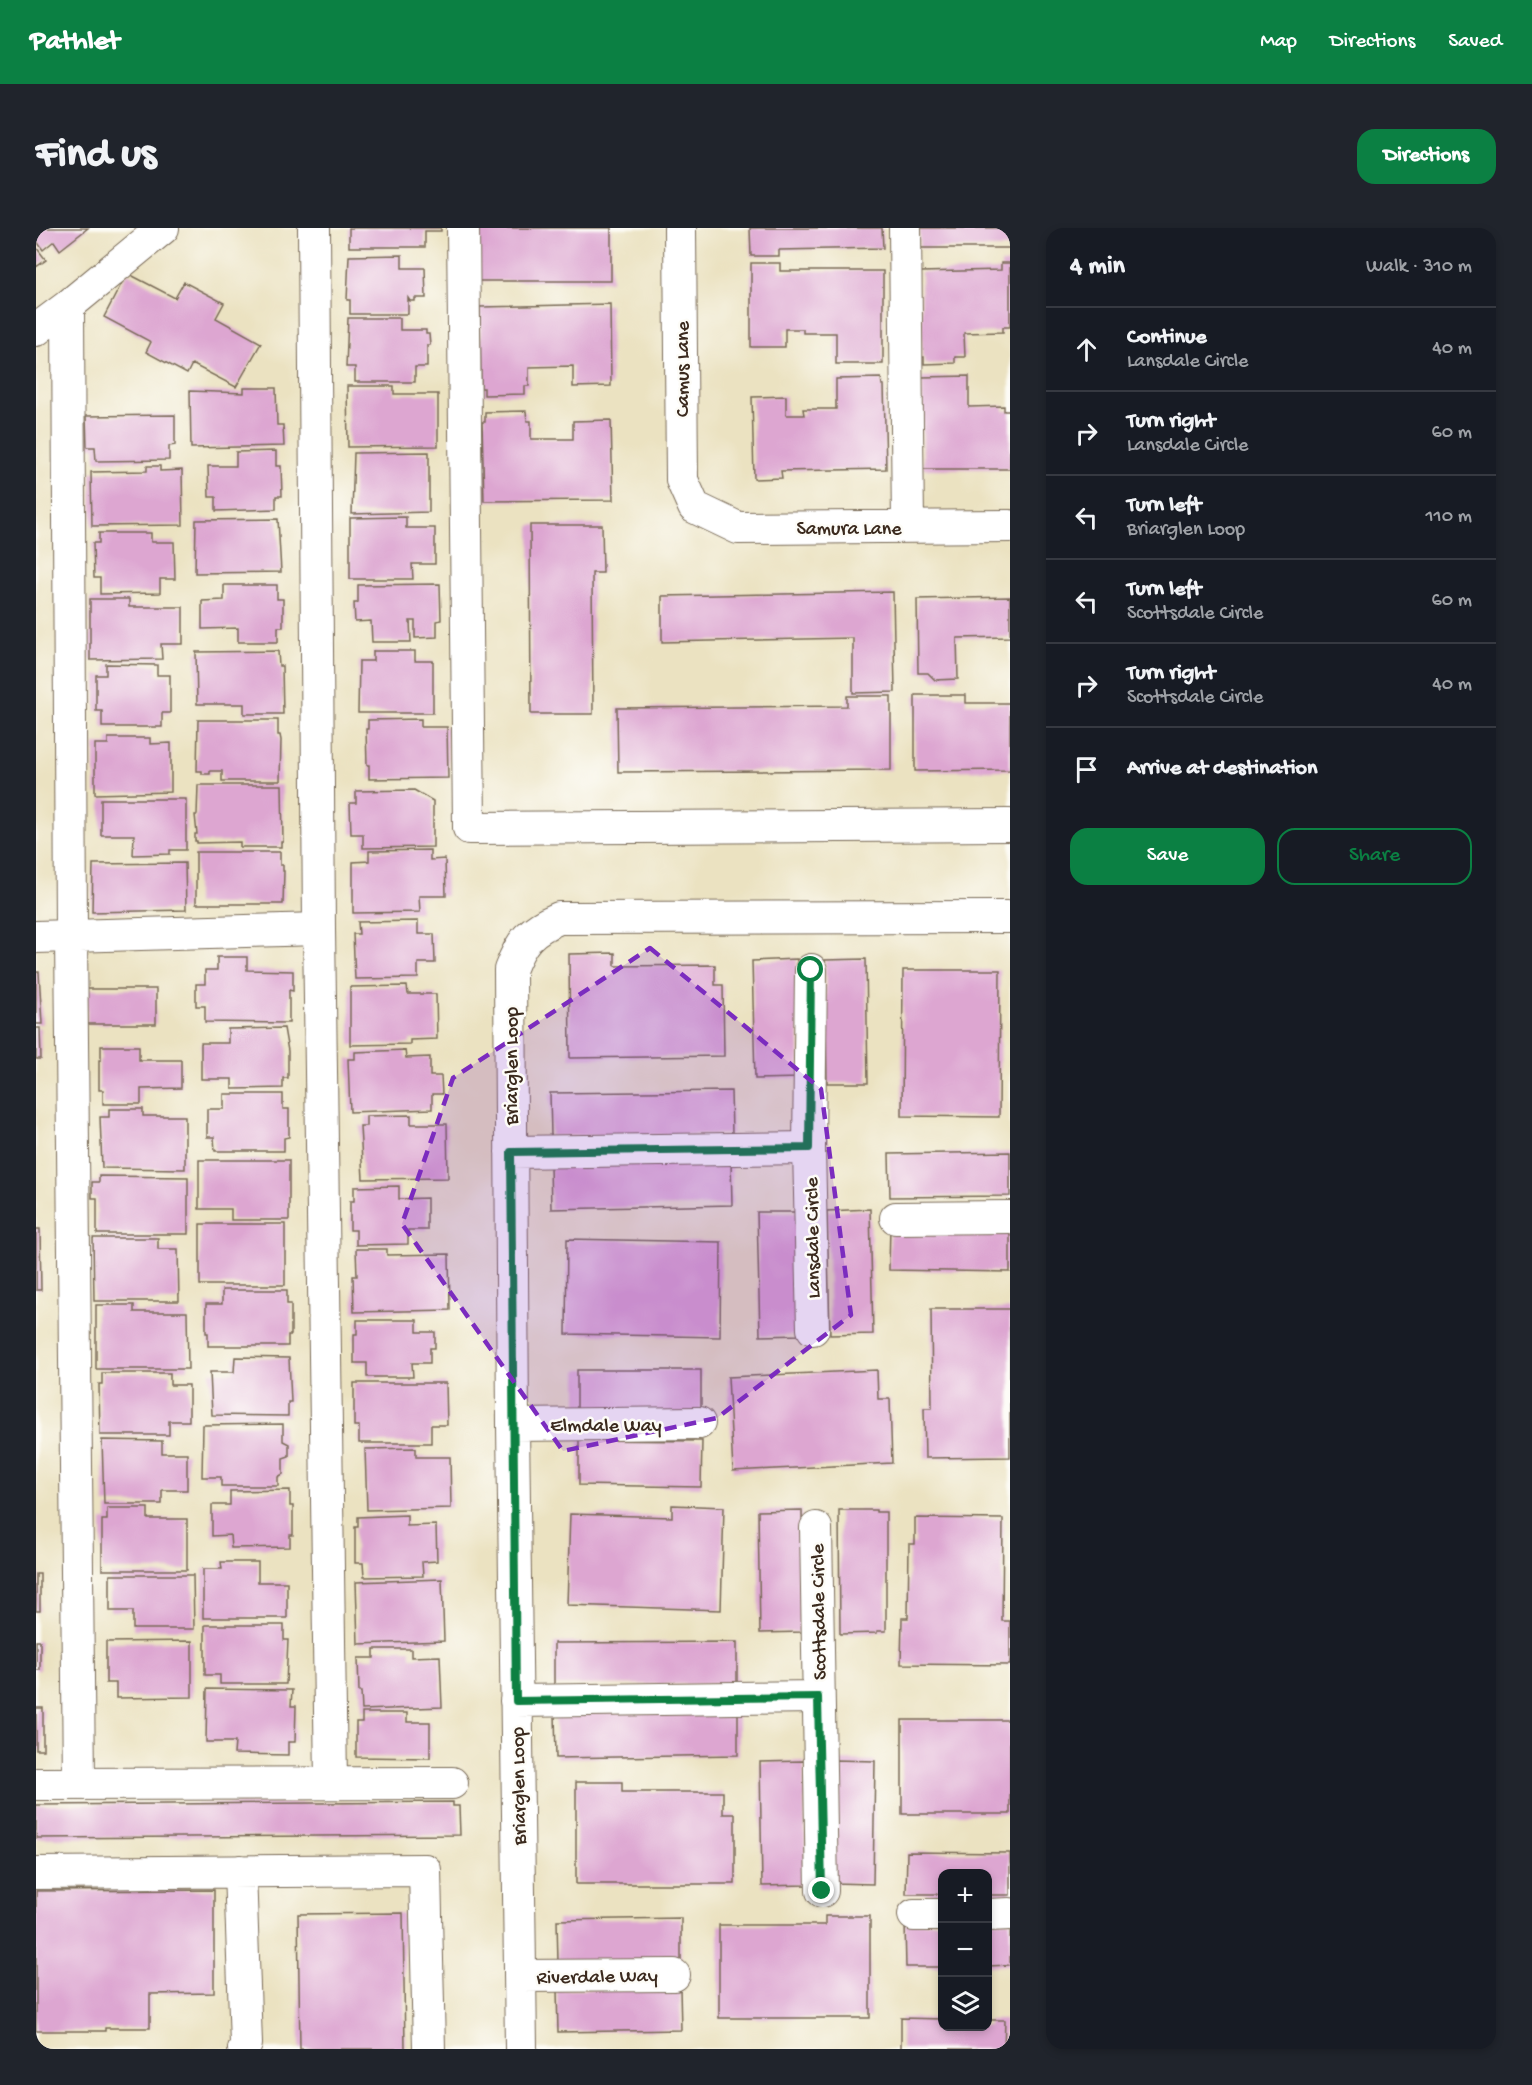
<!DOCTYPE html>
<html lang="en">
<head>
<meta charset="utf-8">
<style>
	:root { --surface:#171b24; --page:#20242c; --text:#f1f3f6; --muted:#9ea1a6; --line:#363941; --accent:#0b8043 }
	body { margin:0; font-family:"Gochi Hand",sans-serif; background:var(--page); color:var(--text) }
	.controls { position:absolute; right:18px; bottom:18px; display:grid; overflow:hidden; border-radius:12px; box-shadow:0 3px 9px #0003 }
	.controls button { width:54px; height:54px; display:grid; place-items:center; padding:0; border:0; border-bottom:2px solid var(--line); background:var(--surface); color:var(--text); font:30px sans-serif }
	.stop { position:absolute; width:18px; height:18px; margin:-14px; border:4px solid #0b8043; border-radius:50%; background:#fff }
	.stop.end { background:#0b8043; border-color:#fff; box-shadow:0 2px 6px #0008 }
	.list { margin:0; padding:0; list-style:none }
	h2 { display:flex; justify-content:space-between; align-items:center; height:78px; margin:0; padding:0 24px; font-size:26px }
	h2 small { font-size:20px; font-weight:400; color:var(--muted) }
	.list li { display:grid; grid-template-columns:39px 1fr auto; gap:18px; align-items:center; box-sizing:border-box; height:84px; padding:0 24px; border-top:2px solid var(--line) }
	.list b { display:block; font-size:22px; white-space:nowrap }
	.list p { margin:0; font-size:20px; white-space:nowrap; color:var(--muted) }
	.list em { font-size:20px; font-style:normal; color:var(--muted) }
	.actions { display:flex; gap:12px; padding:18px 24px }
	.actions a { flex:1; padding:14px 0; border:2px solid var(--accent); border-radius:18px; text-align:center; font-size:21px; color:var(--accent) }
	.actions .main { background:var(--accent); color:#fff }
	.icon { flex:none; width:33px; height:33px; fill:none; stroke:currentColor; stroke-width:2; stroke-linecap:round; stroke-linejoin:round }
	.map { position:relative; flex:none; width:974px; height:1821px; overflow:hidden; border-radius:18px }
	header { display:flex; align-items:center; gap:36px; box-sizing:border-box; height:84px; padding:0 30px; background:var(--accent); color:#fff }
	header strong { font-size:28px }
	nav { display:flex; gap:33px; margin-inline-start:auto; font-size:21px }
	.intro { display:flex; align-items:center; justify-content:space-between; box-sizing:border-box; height:144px; padding:0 36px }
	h1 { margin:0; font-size:42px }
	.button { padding:15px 27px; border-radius:18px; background:var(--accent); color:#fff; font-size:21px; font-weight:700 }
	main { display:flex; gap:36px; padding:0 36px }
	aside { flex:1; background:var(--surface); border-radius:18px; box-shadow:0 3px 9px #0003 }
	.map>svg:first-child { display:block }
	.building { fill:#dda6d1 }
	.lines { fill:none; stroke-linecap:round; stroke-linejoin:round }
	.minor-casing { stroke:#796a57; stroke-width:34 }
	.minor { stroke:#fff; stroke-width:32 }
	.route { stroke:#0b8043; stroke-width:8 }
	.marked { fill:#7b2cbf; fill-opacity:0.2; stroke:#7b2cbf; stroke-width:4.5; stroke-dasharray:12 8; stroke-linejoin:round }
	.labels { text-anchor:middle; stroke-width:5; stroke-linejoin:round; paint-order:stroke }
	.street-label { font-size:20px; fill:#3b2a1e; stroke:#fdfcf7 }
</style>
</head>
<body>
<header>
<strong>Pathlet</strong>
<nav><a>Map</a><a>Directions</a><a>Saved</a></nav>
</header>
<div class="intro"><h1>Find us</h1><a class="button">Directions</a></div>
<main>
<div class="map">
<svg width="974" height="1821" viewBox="0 0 974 1821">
	<rect width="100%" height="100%" fill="#fdfcf7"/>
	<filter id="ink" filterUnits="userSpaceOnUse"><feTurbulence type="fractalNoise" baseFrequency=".0167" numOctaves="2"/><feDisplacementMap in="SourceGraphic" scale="12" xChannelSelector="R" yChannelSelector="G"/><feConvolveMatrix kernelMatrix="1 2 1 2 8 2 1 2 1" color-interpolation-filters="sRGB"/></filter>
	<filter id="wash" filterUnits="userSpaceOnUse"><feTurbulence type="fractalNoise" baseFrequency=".008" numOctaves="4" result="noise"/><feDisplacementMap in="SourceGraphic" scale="24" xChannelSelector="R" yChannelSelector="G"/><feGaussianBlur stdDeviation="1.35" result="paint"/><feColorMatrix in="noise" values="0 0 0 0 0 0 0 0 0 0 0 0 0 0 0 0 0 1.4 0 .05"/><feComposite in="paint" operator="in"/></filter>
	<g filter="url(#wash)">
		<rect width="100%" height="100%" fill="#ebe2c1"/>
		<g id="blocks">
			<!-- building -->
			<path class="building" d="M0,0H52L24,22L18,13L7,22L0,12Z
				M313,0H405V3H389V19H313Z
				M443,0H575V53H442Z
				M714,0H846L847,20L743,22V28H715Z
				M884,0H974V20H884Z
				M0,19L10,32L0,39Z
				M366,27V40H389L390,70H379V73H374L372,70V86H314V72H311L313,28Z
				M715,35H744V43H847V136H800V105H767V101H749V119H715Z
				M965,35H974V99H967V104L928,105L929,129H919V135L888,136V129H886L885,44L965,42Z
				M91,45L139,70L148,54L188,75L180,90L225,115L200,159L156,136L151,146L110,124L115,114L68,89Z
				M574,76L575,158L537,159V138L493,139V158H489V166L448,167V160H445L444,79Z
				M312,90H364V102H390V106H393L394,117H391V139H379V154H319V139H310Z
				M933,148V179L968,178V183H974V241H887L886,149Z
				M845,150L846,157H848L850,241L745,243L746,250L718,251L716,169L750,168V187H768L767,181H800V151Z
				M311,158H358V166H402V218L312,219Z
				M208,160H240L241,197H247L248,218L155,220L154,163L208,165Z
				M490,183L491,193H495V211H537V193L575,192L577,272L448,273L446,194H449V184Z
				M139,187V217L133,218V232L60,233L59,219H51L50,188Z
				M240,223V238H245L246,268H240V281L180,283V269H173L172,238H200V224Z
				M393,224V284L316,286L318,225Z
				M111,238H124V243L146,242L147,297L56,298L55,244L111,243Z
				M370,289V300H399V336H376L377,351H314V290Z
				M242,291L245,344L159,345L160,292Z
				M494,297H566L567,345H556L557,486H495Z
				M63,305H115V314H138L139,351H124V365L64,366V350H58L57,315H63Z
				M404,356L405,392L401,393V409L379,410V393H374L375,414H336L335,393L319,394L318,375H322V357Z
				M188,357H241V371H247V399H242V414H202V400L166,401V373L188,372Z
				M857,364L859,464L817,465V410L626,414V368Z
				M974,369V409L921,410L922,451L899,452L892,445H882L881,371Z
				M54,371H93V379H147V416H125L126,431L54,432Z
				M242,423L243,438H246L247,486H208V476H161L160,424Z
				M337,423H379V433H397V485H322L323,433H337Z
				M70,436L121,437V447H134V485H126V499H66V483H60V447H70Z
				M879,467H930V475H974V542L879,543Z
				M811,468H855V542L582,544L581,480L811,478Z
				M385,491V499H411L412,550L333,551V537H331L330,501H332V492Z
				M162,492H242V507H244L245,512L244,553H186V543H174V546H166V543H161Z
				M72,510H114V516L135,515V564L59,566V516H72Z
				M162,557H246L247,614H245V619H204V614L161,615V613H159V606H161L159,587H161Z
				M378,562L397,573V619L327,620V606H315L314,575H320V563Z
				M65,571H150V622H134V626L97,627L98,607H65Z
				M394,622V632L409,631L410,668H383L384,684L317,685V634L333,633V623Z
				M160,624H244V637H247V643H248L247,676H160Z
				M149,635L150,682L56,684L57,636Z
				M382,693V706H398L399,735H382V750L319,751L317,706H323L322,694Z
				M579,725V738L679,737V757H687L688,828L534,830L533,726Z
				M181,729H211V742L257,743V763L253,762V795L169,794V778H160V756H169V742H181Z
				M761,731L764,850L719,851L716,733Z
				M830,731L832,855H791L789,732Z
				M867,742H964L963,889L866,888Z
				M0,744H3L6,796H0Z
				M371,758L372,766H400L401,811L374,812V816L314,817V759Z
				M51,761H120V796H51Z
				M0,800H4L5,831H0Z
				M248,800L252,823V850H247V860L196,861V851H165V815H192V801Z
				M65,818H103V832H145V860L105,861V876H67V862H63V832H65Z
				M369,822L370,830L394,829V848H405L406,866H396V881L314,884L312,831H319V824Z
				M695,863L696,906L515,908L514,865Z
				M188,866H247V881H253V909L248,910V923H179L178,909H171V881H188Z
				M73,881H107V888H149V941L66,940L64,889H73Z
				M375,887V896H411L412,950L327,951L324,898H330V888Z
				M974,924V968L854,969L853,926Z
				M163,932H253V992H195V981H163Z
				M695,933L696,977L515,981L514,937Z
				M63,948L152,949V1006H61V970H56V954H63Z
				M363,958V971L391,970V1002H372V1016L320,1017V1002H314V973H318V959Z
				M834,981L837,1106L794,1107L791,983Z
				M721,984H763L766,1107L724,1108Z
				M164,996H249V1057H164Z
				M854,996L974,998V1044L853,1042Z
				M0,1001H4L5,1062H0Z
				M57,1010H122V1021H142L143,1073H58Z
				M531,1011L685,1014L684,1109L530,1106Z
				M320,1021H351V1027L413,1026L414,1082L318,1084L317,1048H321Z
				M186,1062H251V1076H255V1107H252V1118H172V1105H170V1076H186Z
				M60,1077H98V1084H151L152,1141H60Z
				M895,1081H974V1229L889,1230L888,1180H896Z
				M321,1092H381V1104H399V1120H394V1135H376L377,1149H331V1135H318V1106H321Z
				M199,1129L253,1130L255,1174H252V1188L176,1187L174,1144H198Z
				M541,1142H665V1185H541Z
				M841,1142L842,1171H854L856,1235L697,1243L692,1149Z
				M66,1145H134V1157H153V1193H133V1207H64L63,1156H66Z
				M318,1155H410L411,1197H395V1215H323V1198H318Z
				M247,1196V1213L253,1216V1228L247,1230V1246L242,1249V1258H185V1249H166L167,1197Z
				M66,1212L126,1213V1225H151V1262H126V1276H68Z
				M543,1212L666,1213L665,1259L543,1257Z
				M380,1220V1229H414L415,1280L331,1282L329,1221Z
				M254,1262V1278H257V1307H254V1319L195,1320L194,1307L176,1308V1277H194V1263Z
				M636,1277L688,1279L685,1382L531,1377L534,1286L636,1289Z
				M71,1280H112V1291H151V1342H66V1292H71Z
				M766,1282L767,1404L724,1405L722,1283Z
				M803,1282H840V1284H850V1403H841V1405L804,1406Z
				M371,1287V1298L400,1297L401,1333L386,1334L387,1348L328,1349L327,1335H319V1299H322V1289Z
				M879,1290L967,1291L966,1393H974V1437L865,1436L866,1390H872L873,1316H879Z
				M185,1334H222V1354H251V1390H167V1341H186Z
				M0,1346H4V1383H0Z
				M74,1347H157L158,1401H97V1383H74Z
				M406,1351L408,1413L322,1416L320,1354Z
				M169,1397H248V1412H252L250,1456H184V1447H169Z
				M0,1413H4V1442H0Z
				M156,1413V1469L80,1470V1455H70V1414Z
				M701,1414V1456L518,1457V1415Z
				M338,1421H375V1429L404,1428L406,1479L326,1482L325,1464H323L322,1430H338Z
				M171,1461L256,1462L255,1478H260L259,1514H252V1527L198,1526L199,1514H170Z
				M0,1480H7V1522H0Z
				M702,1483V1527L520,1530L519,1485Z
				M326,1485H371V1494H394V1530L320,1529V1494H326Z
				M866,1492H974V1586H866Z
				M798,1532L839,1533L837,1656L796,1655Z
				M768,1533L770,1657L726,1658L724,1534Z
				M540,1554H586V1564H687V1586H699V1656H540Z
				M417,1574V1578H423L424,1607L0,1610V1577Z
				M871,1624L974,1625V1667H952V1646H906V1666H870Z
				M178,1662V1765L114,1766V1800H69V1803H0V1663Z
				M367,1685L369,1821H264L262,1686Z
				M789,1688H834V1790H683V1697H789Z
				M645,1690V1733L522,1735L521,1692Z
				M952,1693H974V1737L952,1738Z
				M906,1694V1739H870L869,1695Z
				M644,1760L645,1802L522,1804L521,1762Z
				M865,1790L906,1791V1798H952V1792H969L968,1821H865Z"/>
		</g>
	</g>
	<g filter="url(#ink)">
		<use href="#blocks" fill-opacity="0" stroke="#796a57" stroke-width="1.5"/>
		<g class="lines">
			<defs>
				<path id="minor" d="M278,0L283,701L295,1555
					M427,0L433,600L974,597
					M644,0L646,252L658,279L702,300L974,298
					M869,0L872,299
					M32,78L35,708L43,1556
					M0,102L32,78L127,0
					M0,709L283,701
					M775,742L773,920L777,1101
					M475,924L773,920
					M860,990L974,989
					M477,1197L663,1195
					M780,1300L786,1663
					M480,1473L782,1469
					M0,1556L416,1555
					M204,1643L210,1816L208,1821
					M0,1645L389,1642L393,1821
					M878,1687H906
					M952,1687L974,1686
					M484,1748L638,1747
					M485,1821L477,1197L474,742C485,713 494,702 523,690L974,689"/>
			</defs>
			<!-- minor casing -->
			<use href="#minor" class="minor-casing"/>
			<!-- minor -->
			<use href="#minor" class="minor"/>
		</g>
	</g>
	<g class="lines" filter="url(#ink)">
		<!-- route -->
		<path class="route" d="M775,742L773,920L475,924L480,1473L782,1469L786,1663"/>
	</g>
	<!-- marked area -->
	<path class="marked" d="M614,720L785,861L815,1087L681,1190L527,1223L366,996L417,850Z"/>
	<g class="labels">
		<!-- street labels -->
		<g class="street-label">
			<text transform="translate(645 141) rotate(-90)" y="7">Camus Lane</text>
			<text x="813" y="306">Samura Lane</text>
			<text transform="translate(474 838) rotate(-90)" y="7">Briarglen Loop</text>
			<text transform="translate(775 1010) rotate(-91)" y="7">Lansdale Circle</text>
			<text x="570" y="1203">Elmdale Way</text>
			<text transform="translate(781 1384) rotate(-91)" y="7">Scottsdale Circle</text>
			<text transform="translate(481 1558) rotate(-91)" y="7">Briarglen Loop</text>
			<text transform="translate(561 1747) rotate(-1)" y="7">Riverdale Way</text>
		</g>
	</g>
</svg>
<div class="controls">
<button>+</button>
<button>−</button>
<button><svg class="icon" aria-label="layers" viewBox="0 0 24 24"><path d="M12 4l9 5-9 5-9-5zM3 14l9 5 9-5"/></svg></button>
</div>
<div class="stop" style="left:775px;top:742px"></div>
<div class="stop end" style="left:786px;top:1663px"></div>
</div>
<aside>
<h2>4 min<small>Walk · 310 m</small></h2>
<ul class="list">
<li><svg class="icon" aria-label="ahead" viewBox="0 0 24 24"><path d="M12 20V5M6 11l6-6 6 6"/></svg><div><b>Continue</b><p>Lansdale Circle</p></div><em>40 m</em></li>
<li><svg class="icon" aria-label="right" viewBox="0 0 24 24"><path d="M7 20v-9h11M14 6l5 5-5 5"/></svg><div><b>Turn right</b><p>Lansdale Circle</p></div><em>60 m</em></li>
<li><svg class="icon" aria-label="left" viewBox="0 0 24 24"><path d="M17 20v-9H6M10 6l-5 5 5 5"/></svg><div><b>Turn left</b><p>Briarglen Loop</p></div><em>110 m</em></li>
<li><svg class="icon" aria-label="left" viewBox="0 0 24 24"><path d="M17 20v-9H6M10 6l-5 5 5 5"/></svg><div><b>Turn left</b><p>Scottsdale Circle</p></div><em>60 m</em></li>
<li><svg class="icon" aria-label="right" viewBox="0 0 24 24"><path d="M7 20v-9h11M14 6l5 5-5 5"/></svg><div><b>Turn right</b><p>Scottsdale Circle</p></div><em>40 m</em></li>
<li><svg class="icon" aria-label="arrive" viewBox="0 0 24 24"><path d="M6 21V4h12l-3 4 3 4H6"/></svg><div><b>Arrive at destination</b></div></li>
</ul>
<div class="actions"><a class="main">Save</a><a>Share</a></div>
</aside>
</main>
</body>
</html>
